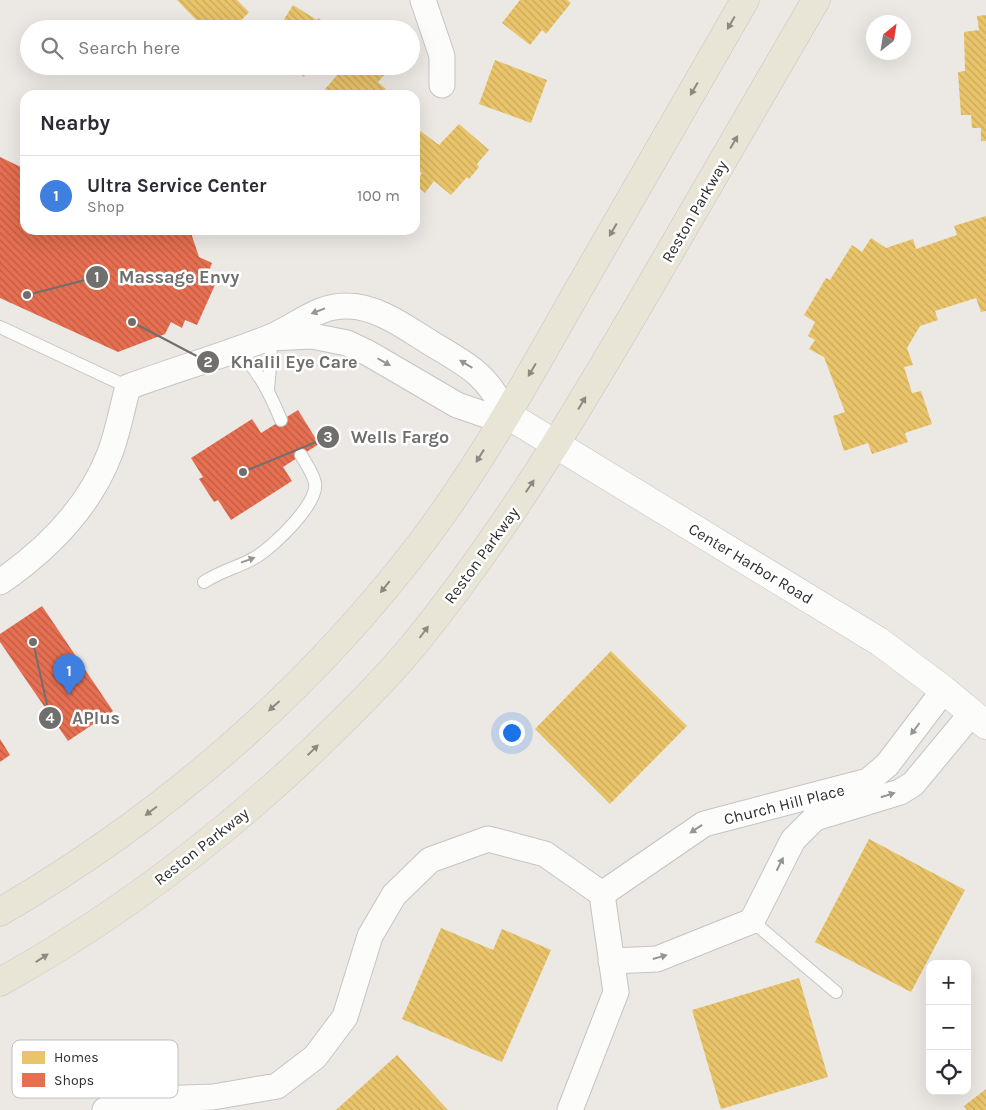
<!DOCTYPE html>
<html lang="en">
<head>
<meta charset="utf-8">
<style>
	:root { --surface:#fff; --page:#f2f2f3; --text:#2b2b33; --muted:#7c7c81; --line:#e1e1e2; --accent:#db2777 }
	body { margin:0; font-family:Karla,sans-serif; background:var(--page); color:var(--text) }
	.controls { position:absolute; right:15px; bottom:15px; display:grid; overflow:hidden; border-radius:10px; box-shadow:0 5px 20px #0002 }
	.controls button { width:45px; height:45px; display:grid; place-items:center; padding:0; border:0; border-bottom:1px solid var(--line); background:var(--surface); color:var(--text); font:25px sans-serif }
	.compass { position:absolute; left:866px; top:15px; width:45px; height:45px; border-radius:50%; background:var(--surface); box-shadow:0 5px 20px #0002; rotate:30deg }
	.you { position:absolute; left:511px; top:732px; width:18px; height:18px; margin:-12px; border:4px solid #fff; border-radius:50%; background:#1a73e8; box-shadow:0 0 0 8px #1a73e833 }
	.badge { display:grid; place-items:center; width:32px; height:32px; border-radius:50%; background:var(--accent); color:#fff; font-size:16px; font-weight:700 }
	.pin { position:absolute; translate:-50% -41px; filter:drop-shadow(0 1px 2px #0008) }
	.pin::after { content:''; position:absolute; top:26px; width:18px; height:15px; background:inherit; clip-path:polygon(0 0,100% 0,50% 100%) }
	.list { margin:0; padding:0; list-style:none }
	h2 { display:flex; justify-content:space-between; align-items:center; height:65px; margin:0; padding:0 20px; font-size:21px }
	h2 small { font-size:16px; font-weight:400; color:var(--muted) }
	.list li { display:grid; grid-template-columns:32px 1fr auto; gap:15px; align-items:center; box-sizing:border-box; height:80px; padding:0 20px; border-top:1px solid var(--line) }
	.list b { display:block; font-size:19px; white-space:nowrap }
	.list p { margin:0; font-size:16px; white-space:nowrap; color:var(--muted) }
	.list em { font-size:16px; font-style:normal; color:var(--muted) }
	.icon { flex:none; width:28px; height:28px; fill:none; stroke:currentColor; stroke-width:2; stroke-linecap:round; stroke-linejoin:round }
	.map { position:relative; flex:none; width:986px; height:1110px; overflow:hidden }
	.search { position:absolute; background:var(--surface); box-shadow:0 5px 20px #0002; left:20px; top:20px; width:400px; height:55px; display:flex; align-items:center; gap:12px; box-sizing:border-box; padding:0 18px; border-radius:28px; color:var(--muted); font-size:19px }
	.panel { position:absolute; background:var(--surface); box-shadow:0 5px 20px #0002; left:20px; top:90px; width:400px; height:145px; border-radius:15px }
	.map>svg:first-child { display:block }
	.homes { fill:url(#homes-back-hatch) }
	.shops { fill:url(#shops-back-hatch) }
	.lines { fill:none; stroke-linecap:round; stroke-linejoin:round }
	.lane-casing { stroke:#c5c4c5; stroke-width:14 }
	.street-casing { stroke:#c5c4c5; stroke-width:27 }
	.secondary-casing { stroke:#c5c4c5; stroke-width:29 }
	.primary-casing { stroke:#c6c5c4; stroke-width:29 }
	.lane { stroke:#fcfcfb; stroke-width:12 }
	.street { stroke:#fcfcfb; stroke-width:25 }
	.secondary { stroke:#fcfcfb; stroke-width:28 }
	.primary { stroke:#e8e4d6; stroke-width:28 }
	.oneway { fill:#8b8982 }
	.oneway2 { fill:#959594 }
	.labels { text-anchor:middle; stroke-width:5; stroke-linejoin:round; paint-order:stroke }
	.street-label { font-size:16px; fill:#2e2e2e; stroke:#fff }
	.key { fill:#fff; stroke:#c0c0c0; stroke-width:1 }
	.key-label { font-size:14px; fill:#2e2e2e }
	.leader { fill:none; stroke:#706f6e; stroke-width:2 }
	.callout-dot { fill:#706f6e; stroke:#fff; stroke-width:2 }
	.mark-label { font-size:15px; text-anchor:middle; font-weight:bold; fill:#fff }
	.callout-label { font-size:18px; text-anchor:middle; font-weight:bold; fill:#706f6e; stroke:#fff; stroke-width:5; stroke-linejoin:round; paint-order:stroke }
</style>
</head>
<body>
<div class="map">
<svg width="986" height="1110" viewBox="0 0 986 1110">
	<defs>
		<pattern id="homes-back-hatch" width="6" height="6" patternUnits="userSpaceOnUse" patternTransform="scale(1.25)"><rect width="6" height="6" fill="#e9c46a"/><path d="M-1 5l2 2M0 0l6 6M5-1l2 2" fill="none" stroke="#c8a95c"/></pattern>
		<pattern id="shops-back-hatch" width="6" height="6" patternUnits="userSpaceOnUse" patternTransform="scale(1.25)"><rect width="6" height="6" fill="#e76f51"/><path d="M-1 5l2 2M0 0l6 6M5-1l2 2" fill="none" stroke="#bc5c44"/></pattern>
	</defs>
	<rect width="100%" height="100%" fill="#ece8e4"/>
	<!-- homes -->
	<path class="homes" d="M177,0H237L249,12L233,29H205Z
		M520,0H567L571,3L546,34L542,30L530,45L502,23Z
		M293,5L317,20L318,18L335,29H278Z
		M986,15V141H981V128H972L971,115H961L958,72L965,71L964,32L979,30L977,16Z
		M495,60L547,80L531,123L479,104Z
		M287,66H311L304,77Z
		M345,66H392L378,82L386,89L380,95H320Z
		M459,124L489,150L477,164L479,167L469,179L467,177L451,195L434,181L425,193L415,184L422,173L415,167V127L439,145Z
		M986,216V311L981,312L976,298L935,311L938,320L920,326L907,348L913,365L904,367L912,393L921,391L932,424L905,433L908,442L872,454L868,443L844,451L833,416L845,412L824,357L809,349L815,340L808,336L815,322L804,315L826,278L830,280L852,245L862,252L871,238L886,248L913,239L916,249L957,235L954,226Z
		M611,651L687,726L610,804L535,729Z
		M869,839L965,890L911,992L815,942Z
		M441,928L493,950L502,929L551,950L502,1062L402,1019Z
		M799,978L828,1077L721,1109L692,1010Z
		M397,1055L448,1110H336Z
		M986,1089V1110H967L964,1106Z"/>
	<!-- shops -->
	<path class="shops" d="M0,157L25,169V230H190L199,257L212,263L209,271L219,276L197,325L185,320L182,328L171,322L165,334L118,352L0,298Z
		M298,410L319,444L283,467L292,481L231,520L218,500L214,502L199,479L203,477L191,458L252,419L261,433Z
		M42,606L113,711L68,741L0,642V634Z
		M0,739L10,755L0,762Z"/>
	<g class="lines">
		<defs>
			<path id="lane" d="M0,327L128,387
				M237,349C259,372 269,391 281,420
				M268,389L271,357L270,338
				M204,582C222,570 240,567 256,557C273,547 319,503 315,483C313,473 306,464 301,455
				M752,921L836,992"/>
			<path id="street" d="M423,0L442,56V85
				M0,582C48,549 89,508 110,453C118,432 122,408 128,387C174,370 222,356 268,338C297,327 316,305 348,306C378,306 409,330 434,345C471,367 487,375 506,414L486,415L457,405L368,353L347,343L312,336L270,338
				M602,894L704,824L868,781L887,765L944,690
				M611,961L657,959L752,921L793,840L815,818L900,792L913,784L972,713
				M105,1110L128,1100L213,1097L277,1086L315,1057L345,1017L370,936L394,895L430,860L488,839L545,854L602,894L616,992L570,1110"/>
			<path id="secondary" d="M506,414L880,642L944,690L986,725"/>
			<path id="primary" d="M0,912C163,817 308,692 422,542C481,464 529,377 577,292C633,195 689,97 745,0
				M0,982C114,919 218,840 313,750C349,715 385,680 417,641C506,531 578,410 649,288C705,192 761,96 816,0"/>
		</defs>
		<!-- lane casing -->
		<use href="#lane" class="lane-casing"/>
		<!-- street casing -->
		<use href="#street" class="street-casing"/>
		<!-- secondary casing -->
		<use href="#secondary" class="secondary-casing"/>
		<!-- primary casing -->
		<use href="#primary" class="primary-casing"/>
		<!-- lane -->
		<use href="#lane" class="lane"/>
		<!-- street -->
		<use href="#street" class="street"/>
		<!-- secondary -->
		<use href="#secondary" class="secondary"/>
		<!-- primary -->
		<use href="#primary" class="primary"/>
	</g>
	<!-- one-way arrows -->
	<defs><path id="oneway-solid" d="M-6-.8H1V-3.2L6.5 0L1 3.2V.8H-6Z" transform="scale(1.25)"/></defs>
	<g class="oneway">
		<use href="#oneway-solid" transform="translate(731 23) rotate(120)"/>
		<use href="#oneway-solid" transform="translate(694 89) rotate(120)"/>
		<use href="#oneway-solid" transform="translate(734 142) rotate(-60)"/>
		<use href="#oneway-solid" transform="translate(613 230) rotate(120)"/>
		<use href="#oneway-solid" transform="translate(532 370) rotate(121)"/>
		<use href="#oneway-solid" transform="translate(582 403) rotate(-59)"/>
		<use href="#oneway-solid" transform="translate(480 456) rotate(122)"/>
		<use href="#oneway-solid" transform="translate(530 486) rotate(-56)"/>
		<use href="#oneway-solid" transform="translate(385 587) rotate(129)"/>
		<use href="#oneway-solid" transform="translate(424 632) rotate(-53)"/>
		<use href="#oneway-solid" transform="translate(274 706) rotate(138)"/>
		<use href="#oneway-solid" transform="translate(313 750) rotate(-44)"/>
		<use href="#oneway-solid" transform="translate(151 811) rotate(143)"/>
		<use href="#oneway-solid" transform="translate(42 958) rotate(-33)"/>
	</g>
	<g class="oneway2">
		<use href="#oneway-solid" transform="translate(318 311) rotate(159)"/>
		<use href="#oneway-solid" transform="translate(384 362) rotate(30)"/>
		<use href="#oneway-solid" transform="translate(466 364) rotate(-149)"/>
		<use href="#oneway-solid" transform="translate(248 560) rotate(-20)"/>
		<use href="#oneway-solid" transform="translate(915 729) rotate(127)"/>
		<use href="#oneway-solid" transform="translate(888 795) rotate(-17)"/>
		<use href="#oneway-solid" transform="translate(696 829) rotate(146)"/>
		<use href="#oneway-solid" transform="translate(780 864) rotate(-63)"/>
		<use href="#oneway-solid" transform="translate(660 957) rotate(-16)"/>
	</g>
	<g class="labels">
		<!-- street labels -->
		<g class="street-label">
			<text transform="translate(694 211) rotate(-60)" y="6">Reston Parkway</text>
			<text transform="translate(481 555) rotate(-54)" y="6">Reston Parkway</text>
			<text transform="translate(751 563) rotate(31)" y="6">Center Harbor Road</text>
			<text transform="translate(784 804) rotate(-14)" y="6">Church Hill Place</text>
			<text transform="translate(201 846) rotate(-38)" y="6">Reston Parkway</text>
		</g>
	</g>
	<!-- legend -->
	<rect x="12" y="1040" width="166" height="58" rx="8" class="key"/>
	<rect x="22" y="1051" width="23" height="13" fill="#e9c46a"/>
	<rect x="22" y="1073" width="23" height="14" fill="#e76f51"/>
	<g class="key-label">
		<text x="54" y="1062">Homes</text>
		<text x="54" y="1085">Shops</text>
	</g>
	<!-- callouts -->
	<path class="leader" d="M27 295L97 277M132 322L208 362M243 472L328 437M33 642L50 718"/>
	<g class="callout-dot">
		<circle cx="27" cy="295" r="5"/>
		<circle cx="132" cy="322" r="5"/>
		<circle cx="243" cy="472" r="5"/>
		<circle cx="33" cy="642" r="5"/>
		<circle cx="97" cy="277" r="12"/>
		<circle cx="208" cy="362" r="12"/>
		<circle cx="328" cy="437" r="12"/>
		<circle cx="50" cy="718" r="12"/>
	</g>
	<g class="mark-label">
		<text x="97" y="282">1</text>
		<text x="208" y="367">2</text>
		<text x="328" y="442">3</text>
		<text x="50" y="723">4</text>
	</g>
	<g class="callout-label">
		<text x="179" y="283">Massage Envy</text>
		<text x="294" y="368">Khalil Eye Care</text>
		<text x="400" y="443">Wells Fargo</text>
		<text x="96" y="724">APlus</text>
	</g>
</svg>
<div class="controls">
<button>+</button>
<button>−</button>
<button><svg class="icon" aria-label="locate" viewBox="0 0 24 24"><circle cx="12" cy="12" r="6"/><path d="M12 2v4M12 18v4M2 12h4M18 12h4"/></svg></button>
</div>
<svg class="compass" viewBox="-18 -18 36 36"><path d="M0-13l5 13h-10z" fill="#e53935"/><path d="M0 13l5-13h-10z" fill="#7c7c81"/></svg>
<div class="you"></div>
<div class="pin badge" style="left:69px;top:695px;background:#3f7fe0">1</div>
<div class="search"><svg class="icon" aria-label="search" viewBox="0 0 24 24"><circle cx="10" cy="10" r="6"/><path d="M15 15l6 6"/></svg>Search here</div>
<section class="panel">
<h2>Nearby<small></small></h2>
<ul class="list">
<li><span class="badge" style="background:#3f7fe0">1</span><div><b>Ultra Service Center</b><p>Shop</p></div><em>100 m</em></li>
</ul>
</section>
</div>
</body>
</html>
